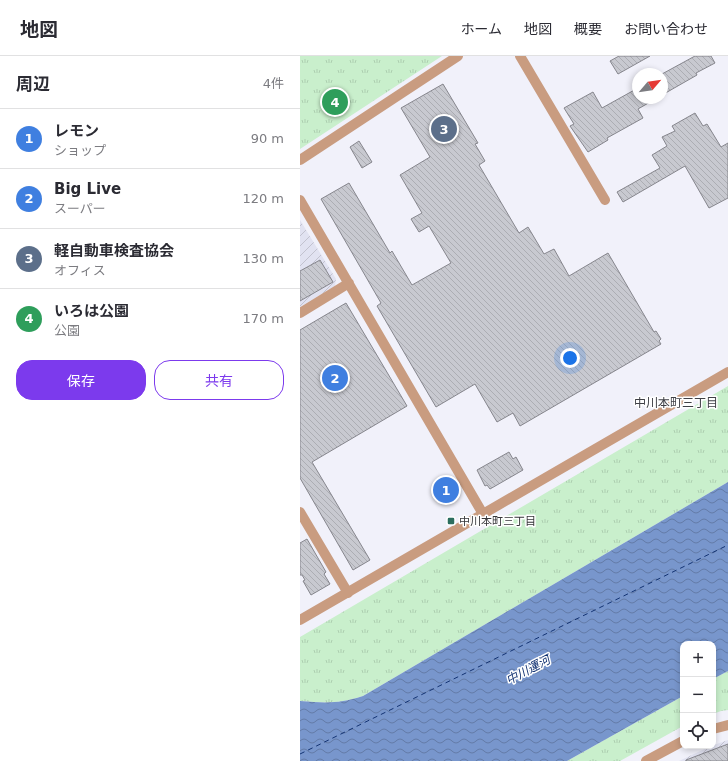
<!DOCTYPE html>
<html lang="ja">
<head>
<meta charset="utf-8">
<style>
	:root { --surface:#fff; --page:#f7f7f7; --text:#2b2b33; --muted:#7c7c81; --line:#e1e1e2; --accent:#7c3aed }
	body { margin:0; font-family:"DejaVu Sans","Noto Sans JP",sans-serif; background:var(--page); color:var(--text) }
	.controls { position:absolute; right:12px; bottom:12px; display:grid; overflow:hidden; border-radius:8px; box-shadow:0 2px 6px #0003 }
	.controls button { width:36px; height:36px; display:grid; place-items:center; padding:0; border:0; border-bottom:1px solid var(--line); background:var(--surface); color:var(--text); font:20px sans-serif }
	.compass { position:absolute; left:332px; top:12px; width:36px; height:36px; border-radius:50%; background:var(--surface); box-shadow:0 2px 6px #0003; rotate:61deg }
	.you { position:absolute; left:270px; top:302px; width:14px; height:14px; margin:-10px; border:3px solid #fff; border-radius:50%; background:#1a73e8; box-shadow:0 0 0 6px #1a73e833 }
	.badge { display:grid; place-items:center; width:26px; height:26px; border-radius:50%; background:var(--accent); color:#fff; font-size:13px; font-weight:700 }
	.pin { position:absolute; translate:-50% -50%; border:2px solid #fff; box-shadow:0 1px 4px #0006 }
	.list { margin:0; padding:0; list-style:none }
	h2 { display:flex; justify-content:space-between; align-items:center; height:52px; margin:0; padding:0 16px; font-size:17px }
	h2 small { font-size:13px; font-weight:400; color:var(--muted) }
	.list li { display:grid; grid-template-columns:26px 1fr auto; gap:12px; align-items:center; box-sizing:border-box; height:60px; padding:0 16px; border-top:1px solid var(--line) }
	.list b { display:block; font-size:15px; white-space:nowrap }
	.list p { margin:0; font-size:13px; white-space:nowrap; color:var(--muted) }
	.list em { font-size:13px; font-style:normal; color:var(--muted) }
	.actions { display:flex; gap:8px; padding:12px 16px }
	.actions a { flex:1; padding:9px 0; border:1px solid var(--accent); border-radius:16px; text-align:center; font-size:14px; color:var(--accent) }
	.actions .main { background:var(--accent); color:#fff }
	.icon { flex:none; width:22px; height:22px; fill:none; stroke:currentColor; stroke-width:2; stroke-linecap:round; stroke-linejoin:round }
	.map { position:relative; flex:none; width:428px; height:705px; overflow:hidden }
	header { display:flex; align-items:center; gap:24px; box-sizing:border-box; height:56px; padding:0 20px; background:var(--surface); border-bottom:1px solid var(--line) }
	header strong { font-size:19px }
	nav { display:flex; gap:22px; margin-inline-start:auto; font-size:14px }
	main { display:flex }
	aside { flex:1; background:var(--surface) }
	.map>svg:first-child { display:block }
	.industrial { fill:url(#industrial-furrows) }
	.park { fill:url(#park-tufts) }
	.water { fill:url(#water-waves) }
	.lines { fill:none; stroke-linecap:round; stroke-linejoin:round }
	.ferry { stroke:#133373; stroke-width:1; stroke-dasharray:5 4; stroke-linecap:butt }
	.building { fill:url(#building-back-hatch); stroke:#86868d }
	.minor { stroke:#c99c80; stroke-width:10 }
	.tertiary { stroke:#c99c80; stroke-width:10 }
	.poi-dot { fill:#2b6d5e; stroke:#fff; stroke-width:1.5 }
	.labels { text-anchor:middle; stroke-width:3; stroke-linejoin:round; paint-order:stroke }
	.poi-label { font-size:11px; fill:#353538; stroke:#fff; text-anchor:start }
	.neighbourhood-label { font-size:12px; fill:#3f4046; stroke:#fff }
	.water-label { font-size:12px; font-style:italic; fill:#133373; stroke:#fff }
</style>
</head>
<body>
<header>
<strong>地図</strong>
<nav><a>ホーム</a><a>地図</a><a>概要</a><a>お問い合わせ</a></nav>
</header>
<main>
<aside>
<h2>周辺<small>4件</small></h2>
<ul class="list">
<li><span class="badge" style="background:#3f7fe0">1</span><div><b>レモン</b><p>ショップ</p></div><em>90 m</em></li>
<li><span class="badge" style="background:#3f7fe0">2</span><div><b>Big Live</b><p>スーパー</p></div><em>120 m</em></li>
<li><span class="badge" style="background:#5c6f8a">3</span><div><b>軽自動車検査協会</b><p>オフィス</p></div><em>130 m</em></li>
<li><span class="badge" style="background:#2e9e5b">4</span><div><b>いろは公園</b><p>公園</p></div><em>170 m</em></li>
</ul>
<div class="actions"><a class="main">保存</a><a>共有</a></div>
</aside>
<div class="map">
<svg width="428" height="705" viewBox="0 0 428 705">
	<defs>
		<pattern id="industrial-furrows" width="10" height="10" patternUnits="userSpaceOnUse"><rect width="10" height="10" fill="#e1e2f1"/><path d="M-1 1l2-2M0 10L10 0M9 11l2-2" fill="none" stroke="#c2c2cf"/></pattern>
		<pattern id="park-tufts" width="24" height="20" patternUnits="userSpaceOnUse"><rect width="24" height="20" fill="#c9efcc"/><path d="M3 7l-1-3M5 7V3M7 7l1-3M15 17l-1-3M17 17v-4M19 17l1-3" fill="none" stroke="#adceb0"/></pattern>
		<pattern id="water-waves" width="16" height="10" patternUnits="userSpaceOnUse"><rect width="16" height="10" fill="#7896cc"/><path d="M0 5q4-4 8 0t8 0" fill="none" stroke="#637ba7"/></pattern>
		<pattern id="building-back-hatch" width="6" height="6" patternUnits="userSpaceOnUse"><rect width="6" height="6" fill="#c8c9d0"/><path d="M-1 5l2 2M0 0l6 6M5-1l2 2" fill="none" stroke="#acadb3"/></pattern>
	</defs>
	<rect width="100%" height="100%" fill="#f1f1fa"/>
	<!-- industrial -->
	<path class="industrial" d="M0,164L36,223L35,230L0,251Z
		M428,684V705H379L411,690Z"/>
	<!-- park -->
	<path class="park" d="M0,0H142L0,93Z
		M428,330V426L63,640C38,648 26,647 0,645V581Z
		M428,615V654L421,655L413,658V623Z
		M383,640V670L320,705H267Z"/>
	<!-- water -->
	<path class="water" d="M428,426V615L413,623V588H383V640L267,705H0V645C26,647 38,648 63,640Z"/>
	<g class="lines">
		<!-- ferry -->
		<path class="ferry" d="M0,698L428,489"/>
	</g>
	<!-- building -->
	<path class="building" d="M319,0H350L318,18L310,5Z
		M395,0H411L415,7L396,17L397,19L362,39V18Z
		M143,28L178,87L175,88L185,105L179,109L219,177L228,171L244,198L254,193L269,220L308,197L354,276L356,275L361,283L359,285L361,288L220,370L213,357L197,366L175,328L136,351L77,250L81,247L21,143L49,127L90,197L92,195L112,229L151,207L129,170L119,176L111,163L122,157L100,119L130,101L101,52Z
		M338,32V42H357L338,53L343,62L307,82L308,84L288,96L270,70L274,68L264,52L293,36L302,52Z
		M395,57L403,70L407,68L421,91L428,87V142L409,152L385,110L323,146L317,136L360,112L352,99L367,90L362,81L375,75L372,70Z
		M59,85L72,106L62,112L50,91Z
		M20,204L33,226L0,245V215Z
		M46,247L107,350L12,406L70,504L53,514L0,422V274Z
		M209,396L213,403L216,401L223,414L190,433L187,429L185,430L177,414Z
		M7,483L26,516L24,518L30,528L11,539L3,525L5,524L2,519H0V487Z
		M428,688V705H386V704Z"/>
	<g class="lines">
		<!-- minor -->
		<path class="minor" d="M220,0L305,144
			M0,104L158,0
			M0,144L183,458
			M0,257L49,227
			M0,456L48,537"/>
		<!-- tertiary -->
		<path class="tertiary" d="M0,564L428,316
			M413,673L428,669
			M346,705L383,685"/>
	</g>
	<!-- markers -->
	<rect class="poi-dot" x="147" y="461" width="8" height="8" rx="2"/>
	<g class="labels">
		<!-- poi labels -->
		<g class="poi-label">
			<text x="159" y="469">中川本町三丁目</text>
		</g>
		<!-- neighbourhood labels -->
		<g class="neighbourhood-label">
			<text x="376" y="351">中川本町三丁目</text>
		</g>
		<!-- water labels -->
		<g class="water-label">
			<text transform="translate(228 614) rotate(-28)" y="4">中川運河</text>
		</g>
	</g>
</svg>
<div class="controls">
<button>+</button>
<button>−</button>
<button><svg class="icon" aria-label="locate" viewBox="0 0 24 24"><circle cx="12" cy="12" r="6"/><path d="M12 2v4M12 18v4M2 12h4M18 12h4"/></svg></button>
</div>
<svg class="compass" viewBox="-18 -18 36 36"><path d="M0-13l5 13h-10z" fill="#e53935"/><path d="M0 13l5-13h-10z" fill="#7c7c81"/></svg>
<div class="you"></div>
<div class="pin badge" style="left:146px;top:434px;background:#3f7fe0">1</div>
<div class="pin badge" style="left:35px;top:322px;background:#3f7fe0">2</div>
<div class="pin badge" style="left:144px;top:73px;background:#5c6f8a">3</div>
<div class="pin badge" style="left:35px;top:46px;background:#2e9e5b">4</div>
</div>
</main>
</body>
</html>
